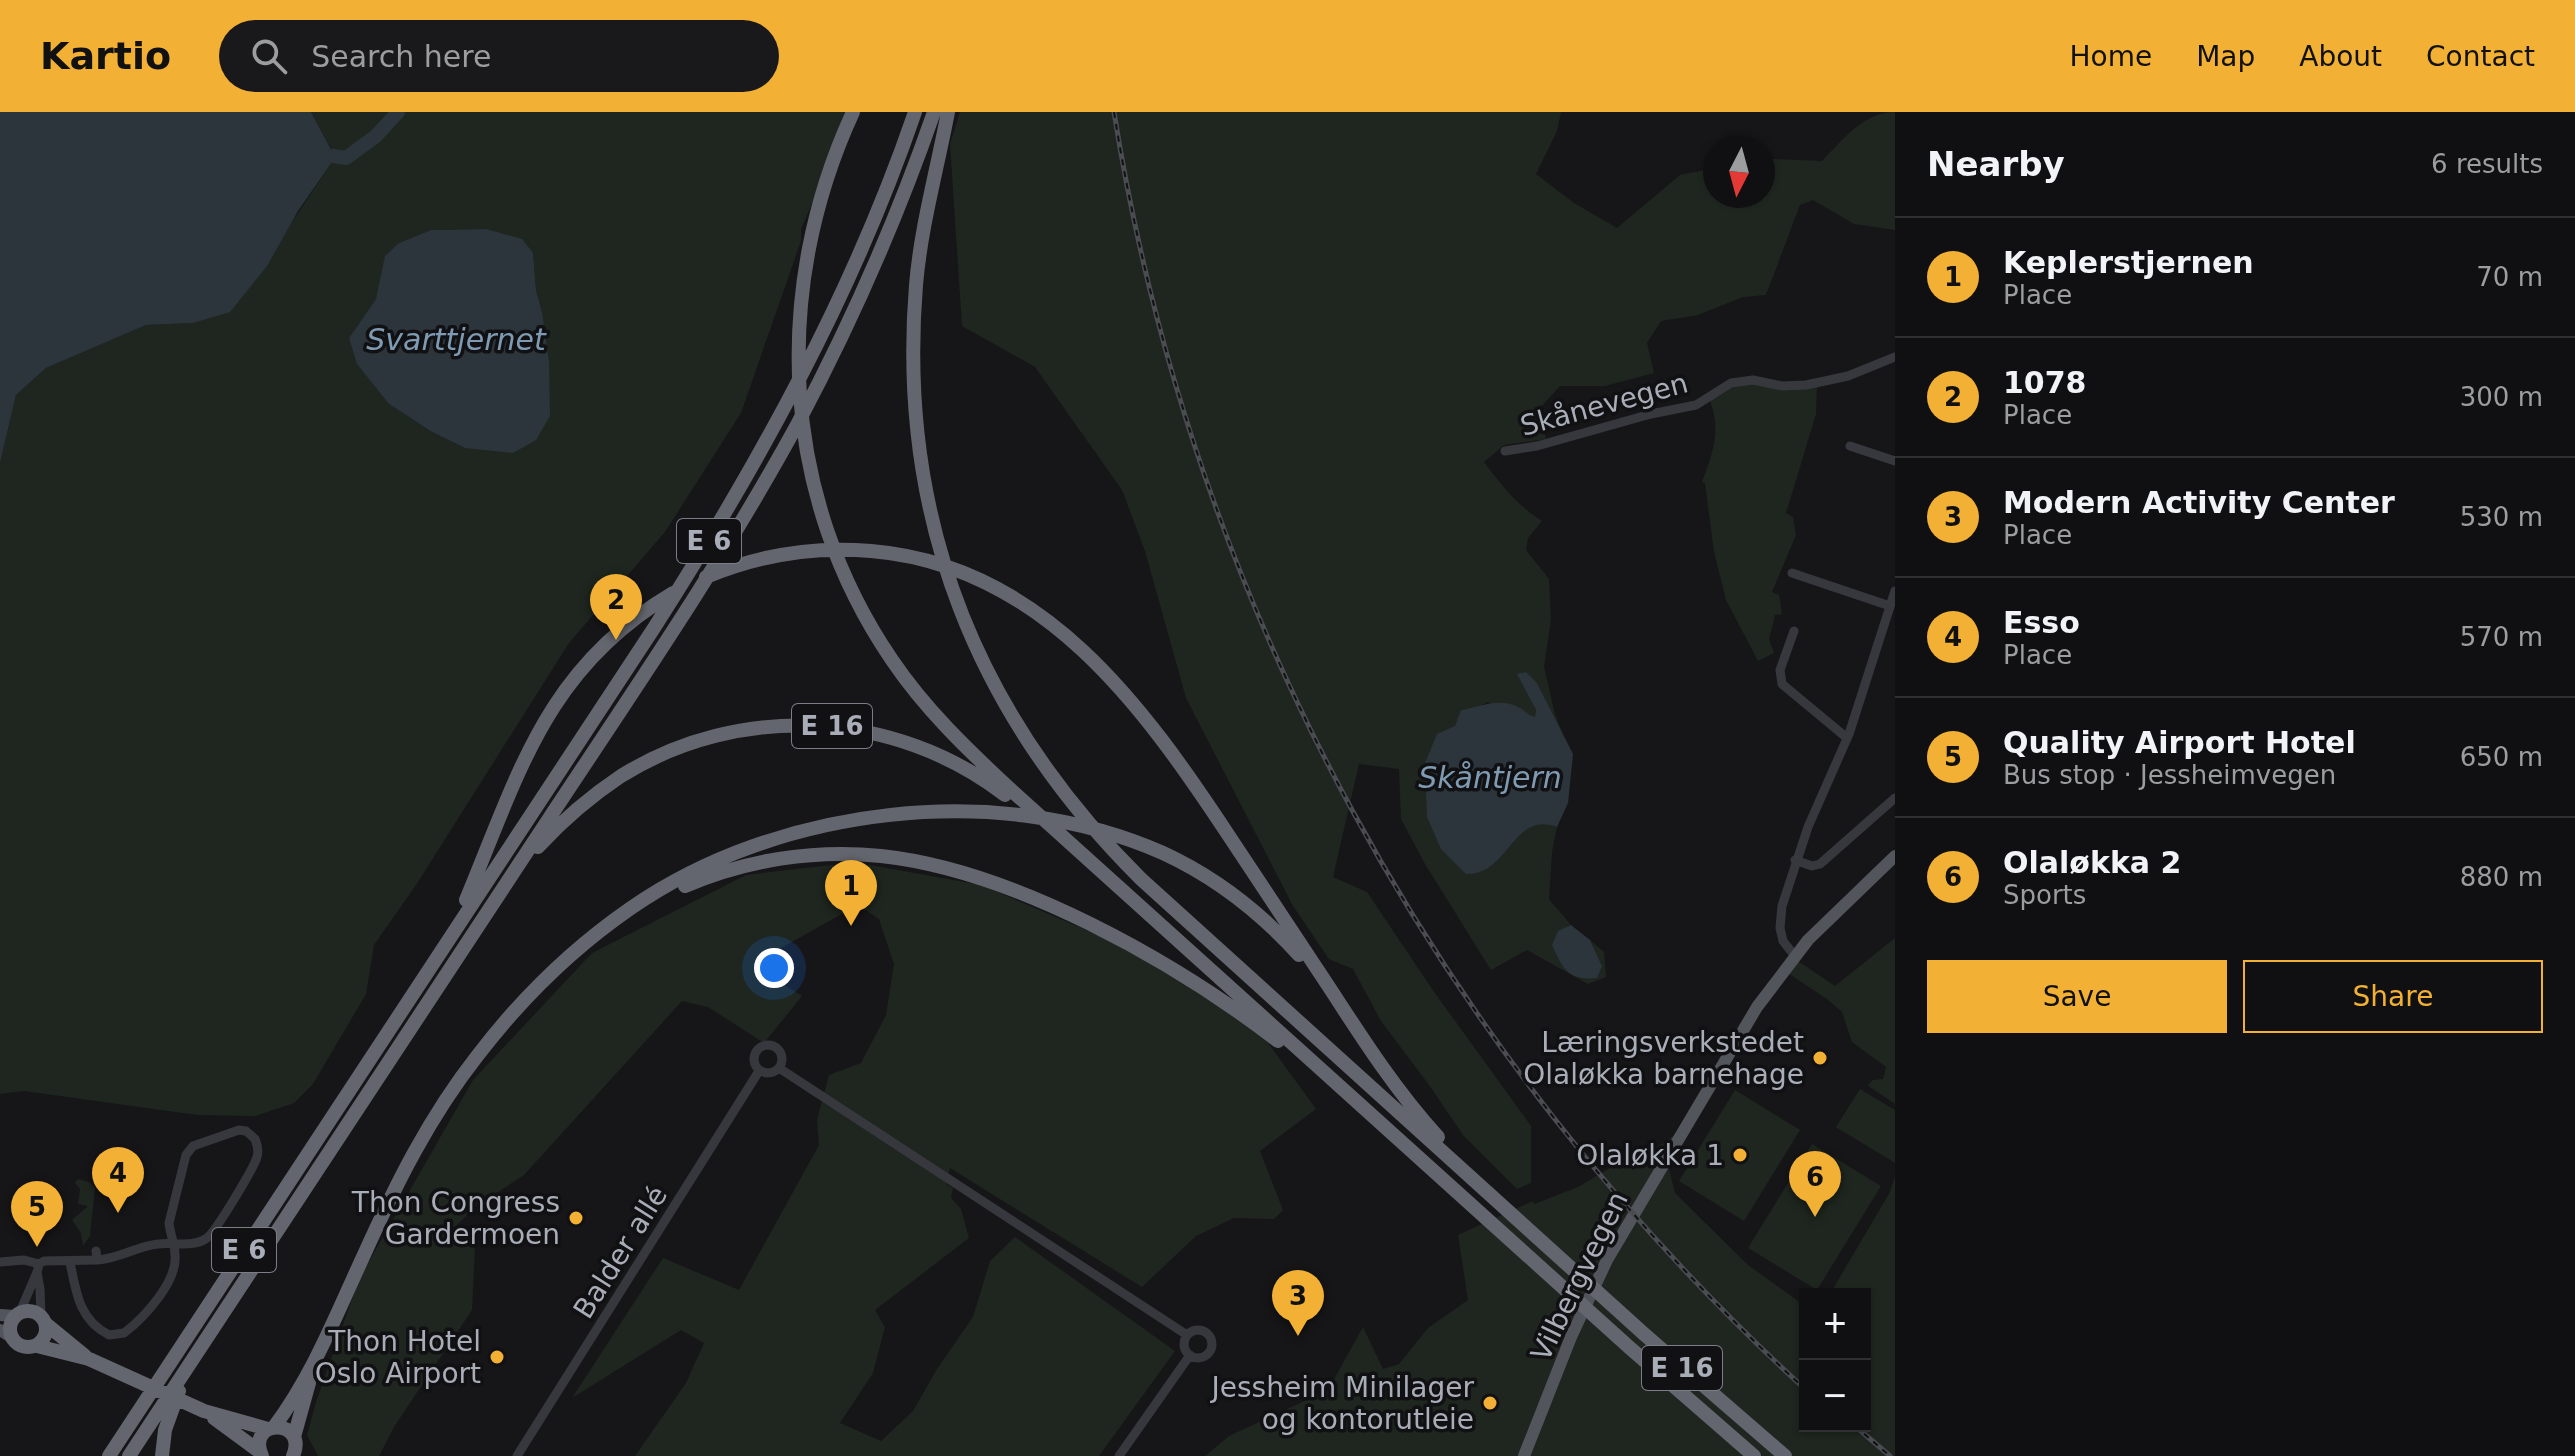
<!DOCTYPE html>
<html lang="en">
<head>
<meta charset="utf-8">
<style>
	:root { --surface:#101012; --page:#19191b; --text:#f1f3f6; --muted:#9c9d9f; --line:#303032; --accent:#f2b134 }
	body { margin:0; font-family:"DejaVu Sans",sans-serif; background:var(--page); color:var(--text) }
	.controls { position:absolute; right:24px; bottom:24px; display:grid; overflow:hidden; border-radius:0px; box-shadow:0 2px 6px #0004 }
	.controls button { width:72px; height:72px; display:grid; place-items:center; padding:0; border:0; border-bottom:2px solid var(--line); background:var(--surface); color:var(--text); font:40px sans-serif }
	.compass { position:absolute; left:1703px; top:24px; width:72px; height:72px; border-radius:50%; background:var(--surface); box-shadow:0 2px 6px #0004; rotate:186deg }
	.you { position:absolute; left:774px; top:856px; width:28px; height:28px; margin:-20px; border:6px solid #fff; border-radius:50%; background:#1a73e8; box-shadow:0 0 0 12px #1a73e833 }
	.badge { display:grid; place-items:center; width:52px; height:52px; border-radius:50%; background:var(--accent); color:#111; font-size:26px; font-weight:700 }
	.pin { position:absolute; translate:-50% -66px; filter:drop-shadow(0 2px 4px #0008) }
	.pin::after { content:''; position:absolute; top:42px; width:28px; height:24px; background:inherit; clip-path:polygon(0 0,100% 0,50% 100%) }
	.list { margin:0; padding:0; list-style:none }
	h2 { display:flex; justify-content:space-between; align-items:center; height:104px; margin:0; padding:0 32px; font-size:34px }
	h2 small { font-size:26px; font-weight:400; color:var(--muted) }
	.list li { display:grid; grid-template-columns:52px 1fr auto; gap:24px; align-items:center; box-sizing:border-box; height:120px; padding:0 32px; border-top:2px solid var(--line) }
	.list b { display:block; font-size:30px; white-space:nowrap }
	.list p { margin:0; font-size:26px; white-space:nowrap; color:var(--muted) }
	.list em { font-size:26px; font-style:normal; color:var(--muted) }
	.actions { display:flex; gap:16px; padding:24px 32px }
	.actions a { flex:1; padding:18px 0; border:2px solid var(--accent); border-radius:0px; text-align:center; font-size:28px; color:var(--accent) }
	.actions .main { background:var(--accent); color:#111 }
	.icon { flex:none; width:44px; height:44px; fill:none; stroke:currentColor; stroke-width:2; stroke-linecap:round; stroke-linejoin:round }
	.map { position:relative; flex:none; width:1895px; height:1344px; overflow:hidden }
	header { display:flex; align-items:center; gap:48px; box-sizing:border-box; height:112px; padding:0 40px; background:var(--accent); color:#111 }
	header strong { font-size:38px }
	nav { display:flex; gap:44px; margin-inline-start:auto; font-size:28px }
	.search { width:560px; height:72px; background:var(--page); display:flex; align-items:center; gap:20px; box-sizing:border-box; padding:0 28px; border-radius:44px; color:var(--muted); font-size:30px }
	main { display:flex }
	aside { flex:1; background:var(--surface) }
	.map>svg:first-child { display:block }
	.green { fill:#1e261f; fill-rule:evenodd }
	.water { fill:#2c353c }
	.lines { fill:none; stroke-linecap:round; stroke-linejoin:round }
	.river { stroke:#2c353c; stroke-width:14 }
	.minor { stroke:#37383d; stroke-width:9 }
	.major { stroke:#53555c; stroke-width:12 }
	.highway { stroke:#63666e; stroke-width:14 }
	.rail-casing { stroke:#4a4c52; stroke-width:5 }
	.rail { stroke:#111113; stroke-width:2; stroke-dasharray:6; stroke-linecap:butt }
	.poi-dot { fill:#f2b134; stroke:#111113; stroke-width:3 }
	.labels { text-anchor:middle; stroke-width:7; stroke-linejoin:round; paint-order:stroke }
	.shield { fill:#111113; stroke:#7b7e86; stroke-width:2 }
	.shield-label { font-size:26px; font-weight:bold; fill:#a8adb8 }
	.street-label { font-size:28px; fill:#a8adb8; stroke:#111113 }
	.poi-label { font-size:28px; fill:#a8adb8; stroke:#111113; text-anchor:end }
	.water-label { font-size:30px; font-style:italic; fill:#7f9bb3; stroke:#111113 }
</style>
</head>
<body>
<header>
<strong>Kartio</strong>
<div class="search"><svg class="icon" aria-label="search" viewBox="0 0 24 24"><circle cx="10" cy="10" r="6"/><path d="M15 15l6 6"/></svg>Search here</div>
<nav><a>Home</a><a>Map</a><a>About</a><a>Contact</a></nav>
</header>
<main>
<div class="map">
<svg width="1895" height="1344" viewBox="0 0 1895 1344">
	<rect width="100%" height="100%" fill="#161618"/>
	<!-- green -->
	<path class="green" d="M311,0H851L801,117V129L741,301L665,420L569,531L416,773L374,833L366,882L313,972L294,991L255,1004L197,1003L24,979L0,982V351L16,283L46,256L146,213L193,211L284,122L332,50L333,40ZM486,117L533,141L536,178L542,200L465,336L432,320L389,292L349,226L376,187L399,131L431,118Z
		M960,0H1561L1557,19L1536,62L1574,91L1617,116L1680,63L1715,56V84H1763V48L1775,47L1822,49C1843,28 1863,0 1895,0V118L1854,112L1813,88L1800,93L1766,183L1743,185L1698,203L1661,209L1647,231L1654,261L1605,274H1560L1539,297L1546,327L1504,333L1484,350C1502,374 1517,393 1542,409L1528,426L1526,438L1549,467L1551,507L1544,555L1555,602L1563,623L1537,571L1518,562L1536,598L1535,606L1487,590L1478,596L1461,598L1495,751C1507,737 1524,709 1545,711C1549,711 1553,714 1557,715L1552,740L1549,787L1571,813L1567,814L1602,854L1590,828L1604,840L1606,865L1588,872L1527,838L1491,858L1425,752L1401,707L1399,657L1359,652L1333,765L1367,780L1432,877L1531,1014V1071L1517,1077L1463,1023L1429,973L1381,909L1353,857L1329,847L1293,794L1186,586L1145,439L1122,378L1035,255L962,214L950,32Z
		M1744,268L1817,272L1816,302L1786,401L1793,405L1796,423L1772,480L1779,483L1782,502L1775,503L1769,527L1774,541L1758,549L1726,488L1714,440L1705,371L1702,370C1713,340 1722,318 1709,286Z
		M848,749L981,773L1128,836L1258,917L1316,997L1260,1039L1283,1098L1274,1107L1234,1106L1196,1124L1142,1175L950,1056L946,1072L953,1076L951,1086L961,1097L969,1126L875,1198L885,1215L873,1261L840,1311L881,1329L913,1299L937,1257L973,1205L990,1149L1015,1125L1175,1239L1099,1344H635L686,1271L704,1231L681,1218L572,1286L663,1146L739,1178L819,1033L817,1008L829,963L861,951L886,903L894,852L879,807L858,793L781,836L772,865L802,884L764,931L708,895L682,889L524,1063L475,1095L452,1118L475,1136L472,1198L394,1315L379,1344H318L307,1323L316,1290L359,1167L473,968L592,841L746,763L848,751Z
		M1895,826V992L1870,975L1868,973L1873,968L1883,967L1886,955L1852,930L1842,900L1827,887L1786,860L1795,847L1835,874Z
		M1860,977L1895,998V1051L1836,1015Z
		M1735,978L1800,1018L1744,1109L1679,1069Z
		M1687,1013L1668,1053L1675,1081L1748,1153L1805,1194V1314H1865V1182H1830L1890,1080L1895,1064V1344H1205L1229,1324L1328,1278L1363,1215L1383,1257L1399,1252L1428,1216L1468,1188L1458,1123L1533,1089L1534,1092L1578,1075L1634,1042C1651,1044 1673,1023 1687,1013Z
		M1812,1032L1881,1074L1817,1178L1748,1136Z
		M78,1067L89,1070L95,1076L90,1124L83,1134L81,1121L72,1108L88,1094L78,1092L80,1077L75,1071Z"/>
	<!-- water -->
	<path class="water" d="M0,0H311L333,41L332,50L298,99L267,154L230,200L193,211L146,213L46,256L16,283L0,351Z
		M486,117L522,127L533,141L536,178L542,200L549,250L550,304L536,328L513,341L465,336L432,320L389,292L357,252L349,226L376,187L385,144L399,131L431,118Z
		M1526,560L1537,571L1573,642L1568,691L1557,715C1512,698 1510,763 1466,762L1441,737L1427,705L1425,651L1437,622L1455,614L1461,598C1480,595 1499,585 1518,595C1525,598 1527,603 1535,605L1536,598L1517,562Z
		M1571,813L1590,828L1602,854L1597,866C1568,869 1563,857 1552,833L1558,819Z"/>
	<g class="lines">
		<!-- river -->
		<path class="river" d="M333,44L346,46L376,24L398,0"/>
		<!-- minor -->
		<path class="minor" d="M1850,334L1895,349
			M1505,339L1537,334L1651,302L1696,293L1731,271L1753,268L1782,274L1806,273L1848,264L1895,245
			M1792,461L1890,494
			M1794,519L1780,558L1782,572L1847,626
			M1795,748L1812,754L1820,752L1895,686
			M1794,843L1783,829L1780,816L1782,794L1808,715L1849,622L1895,479
			M754 947a14 14 0 1 1 28 0a14 14 0 1 1-28 0Z
			M779,956L1187,1223
			M0,1150L24,1148L39,1152
			M70,1150C76,1180 79,1208 109,1223L124,1221C144,1206 178,1169 175,1143C175,1132 170,1122 169,1111L186,1043L193,1034L239,1018L246,1019L255,1027C257,1032 259,1039 257,1045C254,1056 216,1119 207,1126C193,1136 174,1130 158,1132C137,1134 119,1147 97,1148
			M37,1160L39,1152L44,1149L97,1148L96,1139
			M20,1200L37,1160L40,1177L41,1204
			M1184 1232a14 14 0 1 1 28 0a14 14 0 1 1-28 0Z
			M517,1344L759,959
			M1119,1344L1190,1243"/>
		<!-- major -->
		<path class="major" d="M0,1203L15,1204
			M0,1218L11,1225
			M1524,1344L1571,1225L1607,1148L1757,895L1808,828L1895,744"/>
		<!-- highway -->
		<path class="highway" d="M853,0C771,178 780,384 892,548C925,597 967,637 1010,677L1630,1236L1754,1344
			M948,0C937,58 921,114 916,173C897,406 977,604 1141,767L1644,1222L1785,1344
			M706,465C759,443 814,434 871,439C1043,453 1144,595 1231,727C1264,777 1298,828 1331,878C1364,929 1397,980 1438,1025
			M538,735C562,709 591,684 621,664C740,590 895,598 1005,683
			M685,774C746,748 814,737 881,744C1013,758 1174,849 1278,929
			M466,788C519,661 546,556 673,481
			M10 1217a18 18 0 1 1 36 0a18 18 0 1 1-36 0Z
			M46,1212L85,1244
			M37,1234L89,1247L204,1299L268,1317
			M214,1306L260,1340
			M274,1315C313,1263 336,1203 363,1145C395,1074 429,1005 478,943C521,887 573,836 631,796C778,694 999,668 1163,741C1215,765 1261,801 1299,843
			M294,1325L309,1271
			M109,1344L654,516C758,353 852,184 915,0
			M129,1344C268,1130 410,918 550,705C636,575 724,447 798,311C851,211 897,107 934,0
			M162,1344L165,1318L179,1279
			M262,1344C245,1306 309,1306 293,1344"/>
		<defs>
			<path id="rail" d="M1114,0C1192,490 1439,943 1805,1277
				M1855,1314L1890,1344"/>
		</defs>
		<!-- rail casing -->
		<use href="#rail" class="rail-casing"/>
		<!-- rail -->
		<use href="#rail" class="rail"/>
	</g>
	<!-- markers -->
	<g class="poi-dot">
		<circle cx="1820" cy="946" r="8"/>
		<circle cx="1740" cy="1043" r="8"/>
		<circle cx="576" cy="1106" r="8"/>
		<circle cx="497" cy="1245" r="8"/>
		<circle cx="1490" cy="1291" r="8"/>
	</g>
	<g class="labels">
		<!-- shield labels -->
		<g class="shield">
			<rect x="677" y="407" width="64" height="44" rx="6"/>
			<rect x="792" y="592" width="80" height="44" rx="6"/>
			<rect x="212" y="1116" width="64" height="44" rx="6"/>
			<rect x="1642" y="1234" width="80" height="44" rx="6"/>
		</g>
		<g class="shield-label">
			<text x="709" y="438">E 6</text>
			<text x="832" y="623">E 16</text>
			<text x="244" y="1147">E 6</text>
			<text x="1682" y="1265">E 16</text>
		</g>
		<!-- street labels -->
		<g class="street-label">
			<text transform="translate(1604 292) rotate(-15)" y="10">Skånevegen</text>
			<text transform="translate(620 1140) rotate(-58)" y="10">Balder allé</text>
			<text transform="translate(1579 1164) rotate(-64)" y="10">Vilbergvegen</text>
		</g>
		<!-- poi labels -->
		<g class="poi-label">
			<text x="1804" y="940">Læringsverkstedet<tspan x="1804" dy="32">Olaløkka barnehage</tspan></text>
			<text x="1724" y="1053">Olaløkka 1</text>
			<text x="560" y="1100">Thon Congress<tspan x="560" dy="32">Gardermoen</tspan></text>
			<text x="481" y="1239">Thon Hotel<tspan x="481" dy="32">Oslo Airport</tspan></text>
			<text x="1474" y="1285">Jessheim Minilager<tspan x="1474" dy="32">og kontorutleie</tspan></text>
		</g>
		<!-- water labels -->
		<g class="water-label">
			<text x="456" y="238">Svarttjernet</text>
			<text x="1490" y="676">Skåntjern</text>
		</g>
	</g>
</svg>
<div class="controls">
<button>+</button>
<button>−</button>
</div>
<svg class="compass" viewBox="-18 -18 36 36"><path d="M0-13l5 13h-10z" fill="#e53935"/><path d="M0 13l5-13h-10z" fill="#9c9d9f"/></svg>
<div class="you"></div>
<div class="pin badge" style="left:851px;top:814px">1</div>
<div class="pin badge" style="left:616px;top:528px">2</div>
<div class="pin badge" style="left:1298px;top:1224px">3</div>
<div class="pin badge" style="left:118px;top:1101px">4</div>
<div class="pin badge" style="left:37px;top:1135px">5</div>
<div class="pin badge" style="left:1815px;top:1105px">6</div>
</div>
<aside>
<h2>Nearby<small>6 results</small></h2>
<ul class="list">
<li><span class="badge">1</span><div><b>Keplerstjernen</b><p>Place</p></div><em>70 m</em></li>
<li><span class="badge">2</span><div><b>1078</b><p>Place</p></div><em>300 m</em></li>
<li><span class="badge">3</span><div><b>Modern Activity Center</b><p>Place</p></div><em>530 m</em></li>
<li><span class="badge">4</span><div><b>Esso</b><p>Place</p></div><em>570 m</em></li>
<li><span class="badge">5</span><div><b>Quality Airport Hotel</b><p>Bus stop · Jessheimvegen</p></div><em>650 m</em></li>
<li><span class="badge">6</span><div><b>Olaløkka 2</b><p>Sports</p></div><em>880 m</em></li>
</ul>
<div class="actions"><a class="main">Save</a><a>Share</a></div>
</aside>
</main>
</body>
</html>
